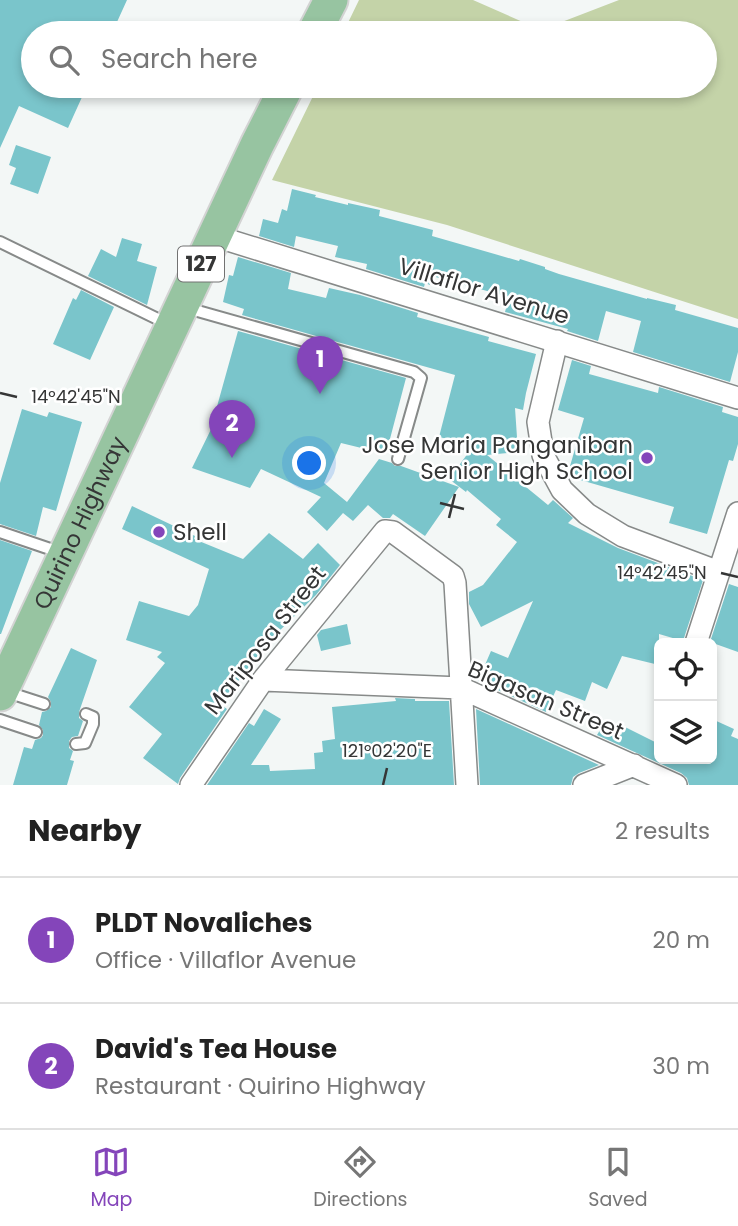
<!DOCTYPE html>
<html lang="en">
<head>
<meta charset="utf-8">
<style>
	:root { --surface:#fff; --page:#f2f2f2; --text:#222; --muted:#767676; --line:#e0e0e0; --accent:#8445ba }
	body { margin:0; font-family:Poppins,sans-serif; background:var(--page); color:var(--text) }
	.controls { position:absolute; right:21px; bottom:21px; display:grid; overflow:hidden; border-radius:10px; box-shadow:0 4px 10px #0003 }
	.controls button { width:63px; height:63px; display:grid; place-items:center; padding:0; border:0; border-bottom:2px solid var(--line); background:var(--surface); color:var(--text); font:35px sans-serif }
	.you { position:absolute; left:310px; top:464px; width:24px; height:24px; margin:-18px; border:5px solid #fff; border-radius:50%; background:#1a73e8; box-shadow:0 0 0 10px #1a73e833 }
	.badge { display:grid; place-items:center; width:46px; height:46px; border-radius:50%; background:var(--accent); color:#fff; font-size:23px; font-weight:700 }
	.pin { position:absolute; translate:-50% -58px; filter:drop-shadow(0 2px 4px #0008) }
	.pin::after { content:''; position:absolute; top:37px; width:24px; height:21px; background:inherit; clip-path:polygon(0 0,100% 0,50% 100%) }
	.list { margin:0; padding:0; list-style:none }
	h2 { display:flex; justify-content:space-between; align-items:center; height:91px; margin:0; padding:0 28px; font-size:30px }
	h2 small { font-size:23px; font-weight:400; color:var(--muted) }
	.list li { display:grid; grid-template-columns:46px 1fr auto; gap:21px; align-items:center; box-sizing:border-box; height:126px; padding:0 28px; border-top:2px solid var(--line) }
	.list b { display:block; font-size:26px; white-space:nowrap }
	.list p { margin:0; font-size:23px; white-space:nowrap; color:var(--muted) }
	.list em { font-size:23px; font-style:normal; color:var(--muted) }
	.icon { flex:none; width:38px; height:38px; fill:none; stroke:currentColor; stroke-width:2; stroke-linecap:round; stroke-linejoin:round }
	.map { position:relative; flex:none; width:738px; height:785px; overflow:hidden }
	.search { position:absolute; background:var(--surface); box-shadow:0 4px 10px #0003; left:21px; right:21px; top:21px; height:77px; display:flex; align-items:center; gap:18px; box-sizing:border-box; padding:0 24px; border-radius:38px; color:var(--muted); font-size:26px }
	.sheet { height:343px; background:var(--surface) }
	nav { display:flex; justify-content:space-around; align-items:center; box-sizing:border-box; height:98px; border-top:2px solid var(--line); background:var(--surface); font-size:19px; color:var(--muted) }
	nav a { display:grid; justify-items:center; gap:4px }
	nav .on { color:var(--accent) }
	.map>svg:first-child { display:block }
	.green { fill:#c4d3a8 }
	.building { fill:#7ac5cb }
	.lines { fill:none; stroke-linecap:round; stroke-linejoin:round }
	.lane-casing { stroke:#878a89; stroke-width:14 }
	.street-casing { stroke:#878a89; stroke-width:24 }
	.primary-casing { stroke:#d3d3d3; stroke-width:37 }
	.lane { stroke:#fff; stroke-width:10 }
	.street { stroke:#fff; stroke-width:21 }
	.primary { stroke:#97c4a1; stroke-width:33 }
	.ticks { fill:none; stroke:#353636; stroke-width:2.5 }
	.poi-dot { fill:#8445ba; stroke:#fff; stroke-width:2.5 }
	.labels { text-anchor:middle; stroke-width:5; stroke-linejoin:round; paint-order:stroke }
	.shield { fill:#fff; stroke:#727272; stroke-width:2 }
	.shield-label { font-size:21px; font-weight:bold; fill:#353636 }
	.street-label { font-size:23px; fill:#353636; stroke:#fff }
	.poi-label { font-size:23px; fill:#353636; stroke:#fff; text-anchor:end }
	.ticks-label { font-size:18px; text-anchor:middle; fill:#353636; stroke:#fff; stroke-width:5; stroke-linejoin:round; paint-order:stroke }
</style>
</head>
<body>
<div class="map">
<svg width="738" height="785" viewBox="0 0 738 785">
	<rect width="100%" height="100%" fill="#f3f7f6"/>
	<!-- green -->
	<path class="green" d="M359,0H473L541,30L619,0H738V319L447,225L272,180L318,86H705V33H343Z"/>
	<!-- building -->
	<path class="building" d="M0,0H127L112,33H33V86H87L68,128L19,106L0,148Z
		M16,145L51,157L38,194L10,184L16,168L9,165Z
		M292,189L316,195L315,197L348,205V203L380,210L379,216L433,230L432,236L519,261L520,259L545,267V269L559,274L647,299V298L676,305L675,310L738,328V352L730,382L633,352L641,321L606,311L598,341L567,331L568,329L505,312L509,297L432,276L430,285L425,283L424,287L366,269L367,264L335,257L338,246L296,236L294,247L259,236L263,219L278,223L282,209L287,211Z
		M122,238L142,244L137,261L157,267L147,305L88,276L101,249L116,257Z
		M238,257L291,273L288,289L326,298L329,288L360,295L418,313L417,317L489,337L488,341L536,354L526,393L523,410L515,408L518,452L487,455L548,505L553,500L573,518L568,523L618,548L703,580L683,641L659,634V665L622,656L607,689L592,682L585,701L556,690L546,712L478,681L491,651L508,658L533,601L481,627L469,604V592L483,585L517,542L496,525L501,519L467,490L466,492L449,479L474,445L439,437L455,375L242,315L244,309L223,302L229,275L233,276Z
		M81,290L114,307L90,360L53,344L73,298L76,300Z
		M238,331L406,378L386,454L341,443L324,483L347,502L379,459L392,463L395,466H401L459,487L425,536L393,514L390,518H383L368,505L353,521L343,513L327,531L307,512L321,497L261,469L250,488L192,468L220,411L216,410Z
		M572,360L591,366L589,374L658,393L659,387L723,407L722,412L738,417V444L733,461L729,460L707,534L669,523L674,507L570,477L568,473L584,418L558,410Z
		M22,409L47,417L49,412L82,422L56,511L43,507L36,536L0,524V483Z
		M132,506L195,536L194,539L243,559L269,533L303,559L318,543L340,565L316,595L268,642H269L220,704L227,709L180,778L178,784L143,758L162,734L129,707L165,663L157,657L162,652L126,640L139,601L189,616L198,605L209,569L122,529Z
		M0,540L32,551L1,634H0Z
		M729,584L738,587V652L710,642Z
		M347,624L351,644L321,651L317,635L321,630Z
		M71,648L97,660L79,712V718L83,721L78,736L72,737L69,741V748L73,751L70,760L74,761L67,785H13L24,747L32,749L35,740L41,738L43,735V730L39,725L42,712L46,711L51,707V702L48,697Z
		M395,698L415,699V701H449L454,785H207L249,723L254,726L264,709L281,719L251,765H269L270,771L315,769L314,753L323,752L322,741L335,739L332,707L396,701Z
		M476,709L599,765L579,773L573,777L571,785H480Z
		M712,719L734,729L731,736L738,739V785H689L687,778L681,773L597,735L603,725L621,735L625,727L659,744V759H712Z"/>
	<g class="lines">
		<defs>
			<path id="lane" d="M0,242L168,324
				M187,308L414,372L421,378L398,459
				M0,532L62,553
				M7,692L44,704
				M0,720L36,732
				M76,744L85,743L93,724V717L86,714"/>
			<path id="street" d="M215,236L738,398
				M557,341L538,422L543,455L562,490L587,514L623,536L719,572
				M696,643L738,513
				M263,680L461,688L676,785
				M191,785L263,680L385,531L393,532L453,576L455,583L467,785
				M584,785L634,765"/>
			<g id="primary">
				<path d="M314,33L331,0"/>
				<path id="s1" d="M0,694L257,145L287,86"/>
			</g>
		</defs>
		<!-- lane casing -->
		<use href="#lane" class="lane-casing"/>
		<!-- street casing -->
		<use href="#street" class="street-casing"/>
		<!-- primary casing -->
		<use href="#primary" class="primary-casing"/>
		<!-- lane -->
		<use href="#lane" class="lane"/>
		<!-- street -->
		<use href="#street" class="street"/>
		<!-- primary -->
		<use href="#primary" class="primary"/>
	</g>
	<!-- ticks -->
	<path class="ticks" d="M0,393L17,397M440,503L464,509M449,518L455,494M721,573L738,577M383,785L387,768"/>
	<!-- markers -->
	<g class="poi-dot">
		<circle cx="647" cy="458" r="7"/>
		<circle cx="159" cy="532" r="7"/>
	</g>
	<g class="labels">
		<!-- shield labels -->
		<rect class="shield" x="178" y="246.5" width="46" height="35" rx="5"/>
		<g class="shield-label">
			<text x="201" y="271">127</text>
		</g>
		<!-- street labels -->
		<g class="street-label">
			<text transform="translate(484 291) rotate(17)" y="8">Villaflor Avenue</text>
			<text dy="8" stroke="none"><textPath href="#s1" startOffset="189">Quirino Highway</textPath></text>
			<text transform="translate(265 640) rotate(-52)" y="8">Mariposa Street</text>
			<text transform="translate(546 700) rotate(23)" y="8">Bigasan Street</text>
		</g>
		<!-- poi labels -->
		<g class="poi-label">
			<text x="633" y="453">Jose Maria Panganiban<tspan x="633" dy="26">Senior High School</tspan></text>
			<text x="173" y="540" text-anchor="start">Shell</text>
		</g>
	</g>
	<g class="ticks-label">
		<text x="76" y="403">14°42'45"N</text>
		<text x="662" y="579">14°42'45"N</text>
		<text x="387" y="757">121°02'20"E</text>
	</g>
</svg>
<div class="controls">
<button><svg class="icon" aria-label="locate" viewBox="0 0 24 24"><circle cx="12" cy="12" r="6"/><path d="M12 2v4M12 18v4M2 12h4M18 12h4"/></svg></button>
<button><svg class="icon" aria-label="layers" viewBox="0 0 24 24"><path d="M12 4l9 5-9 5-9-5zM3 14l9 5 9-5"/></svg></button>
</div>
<div class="you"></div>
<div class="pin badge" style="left:320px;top:394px">1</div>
<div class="pin badge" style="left:232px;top:458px">2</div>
<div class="search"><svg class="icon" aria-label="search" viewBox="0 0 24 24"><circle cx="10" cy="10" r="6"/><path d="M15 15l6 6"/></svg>Search here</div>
</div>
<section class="sheet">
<h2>Nearby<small>2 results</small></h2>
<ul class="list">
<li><span class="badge">1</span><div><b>PLDT Novaliches</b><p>Office · Villaflor Avenue</p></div><em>20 m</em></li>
<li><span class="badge">2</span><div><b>David's Tea House</b><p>Restaurant · Quirino Highway</p></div><em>30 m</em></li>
</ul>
</section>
<nav>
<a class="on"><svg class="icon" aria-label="map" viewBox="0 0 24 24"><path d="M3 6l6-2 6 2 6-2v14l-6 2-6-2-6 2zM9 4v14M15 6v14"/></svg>Map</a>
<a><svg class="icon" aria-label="directions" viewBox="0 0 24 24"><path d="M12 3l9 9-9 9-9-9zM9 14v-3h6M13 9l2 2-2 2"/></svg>Directions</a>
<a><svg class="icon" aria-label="saved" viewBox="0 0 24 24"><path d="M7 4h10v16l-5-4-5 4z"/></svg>Saved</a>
</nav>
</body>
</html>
